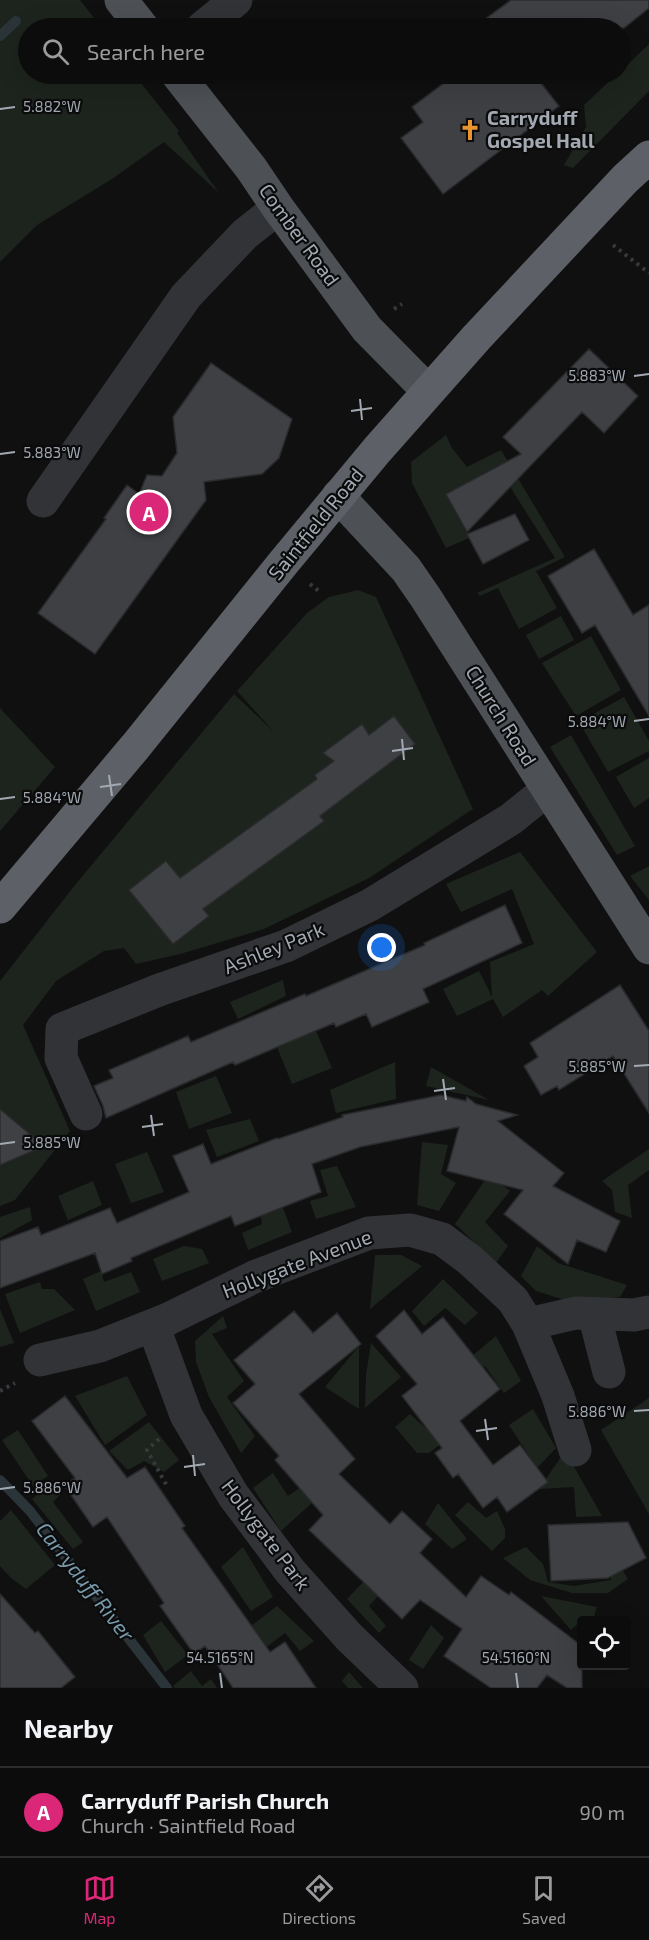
<!DOCTYPE html>
<html lang="en">
<head>
<meta charset="utf-8">
<style>
	:root { --surface:#0c0c0d; --page:#1a1a1b; --text:#f1f3f6; --muted:#9a9b9d; --line:#2c2c2e; --accent:#db2777 }
	body { margin:0; font-family:"Exo 2",sans-serif; background:var(--page); color:var(--text) }
	.controls { position:absolute; right:18px; bottom:18px; display:grid; overflow:hidden; border-radius:6px; box-shadow:0 6px 24px #0002 }
	.controls button { width:54px; height:54px; display:grid; place-items:center; padding:0; border:0; border-bottom:2px solid var(--line); background:var(--surface); color:var(--text); font:30px sans-serif }
	.you { position:absolute; left:382px; top:948px; width:21px; height:21px; margin:-15px; border:4px solid #fff; border-radius:50%; background:#1a73e8; box-shadow:0 0 0 9px #1a73e833 }
	.badge { display:grid; place-items:center; width:39px; height:39px; border-radius:50%; background:var(--accent); color:#fff; font-size:20px; font-weight:700 }
	.pin { position:absolute; translate:-50% -50%; border:3px solid #fff; box-shadow:0 2px 6px #0006 }
	.list { margin:0; padding:0; list-style:none }
	h2 { display:flex; justify-content:space-between; align-items:center; height:78px; margin:0; padding:0 24px; font-size:26px }
	h2 small { font-size:20px; font-weight:400; color:var(--muted) }
	.list li { display:grid; grid-template-columns:39px 1fr auto; gap:18px; align-items:center; box-sizing:border-box; height:90px; padding:0 24px; border-top:2px solid var(--line) }
	.list b { display:block; font-size:22px; white-space:nowrap }
	.list p { margin:0; font-size:20px; white-space:nowrap; color:var(--muted) }
	.list em { font-size:20px; font-style:normal; color:var(--muted) }
	.icon { flex:none; width:33px; height:33px; fill:none; stroke:currentColor; stroke-width:2; stroke-linecap:round; stroke-linejoin:round }
	.map { position:relative; flex:none; width:649px; height:1688px; overflow:hidden }
	.search { position:absolute; background:var(--surface); box-shadow:0 6px 24px #0002; left:18px; right:18px; top:18px; height:66px; display:flex; align-items:center; gap:15px; box-sizing:border-box; padding:0 21px; border-radius:33px; color:var(--muted); font-size:22px }
	.sheet { height:168px; background:var(--surface) }
	nav { display:flex; justify-content:space-around; align-items:center; box-sizing:border-box; height:84px; border-top:2px solid var(--line); background:var(--surface); font-size:16px; color:var(--muted) }
	nav a { display:grid; justify-items:center; gap:3px }
	nav .on { color:var(--accent) }
	.map>svg:first-child { display:block }
	.green { fill:#1d241d }
	.lines { fill:none; stroke-linecap:round; stroke-linejoin:round }
	.stream { stroke:#2a3439; stroke-width:10 }
	.building { fill:#3f4044; stroke:#2a2b2d; stroke-width:1.5 }
	.path { stroke:#373a3d; stroke-width:4; stroke-dasharray:3 4.5; stroke-linecap:butt }
	.minor { stroke:#313336; stroke-width:33 }
	.major { stroke:#4d5055; stroke-width:33 }
	.highway { stroke:#5d6167; stroke-width:33 }
	.ticks { fill:none; stroke:#a2a9b2; stroke-width:2 }
	.labels { text-anchor:middle; stroke-width:4.5; stroke-linejoin:round; paint-order:stroke }
	.poi-label { font-size:20px; font-weight:bold; fill:#a2a9b2; stroke:#0b0b0c; text-anchor:start }
	.street-label { font-size:20px; fill:#a2a9b2; stroke:#0b0b0c }
	.water-label { font-size:21px; font-style:italic; fill:#799bac; stroke:#0b0b0c }
	.ticks-label { font-size:15px; text-anchor:middle; fill:#a2a9b2; stroke:#0b0b0c; stroke-width:4.5; stroke-linejoin:round; paint-order:stroke }
</style>
</head>
<body>
<div class="map">
<svg width="649" height="1688" viewBox="0 0 649 1688">
	<rect width="100%" height="100%" fill="#101011"/>
	<!-- green -->
	<path class="green" d="M0,0H80L102,28H28V74H134L179,131L177,133L219,193L164,142L112,179L37,225L0,262Z
		M649,44V91L573,168L564,165L586,127L584,105L617,74H620L621,71Z
		M446,435L452,448L467,467L501,450L565,557L536,571L557,608L519,629L498,588L480,596L477,593L555,558L497,466L446,494L469,538L446,548L412,483L411,462Z
		M358,590L376,597L473,809L369,878L264,929L180,954L136,964L124,948L104,951L56,981L23,1025L70,1131L15,1200L0,1206V981L75,885L234,694L274,732L237,691L307,613L329,597Z
		M561,616L574,640L539,659L526,635Z
		M591,636L621,690L576,716L542,663Z
		M624,697L649,741V751L608,772L579,722Z
		M0,708L55,767L0,831Z
		M571,735L635,846L617,855L550,747Z
		M649,758V798L634,808L616,777Z
		M520,852L597,952L548,996L542,990L503,1017L493,999L457,1016L443,989L479,971L492,997L490,962L534,944L512,889L461,912L446,884Z
		M649,866V900L630,876Z
		M283,980L286,996L238,1019L230,1002Z
		M316,1031L332,1068L292,1084L277,1047Z
		M395,1062L396,1099L336,1113L330,1090Z
		M431,1067L489,1100L426,1086Z
		M216,1076L232,1113L189,1129L176,1092Z
		M250,1119L259,1141L217,1157L206,1130Z
		M422,1142L448,1145L441,1174L456,1183L439,1211L417,1205Z
		M649,1149V1170L628,1185L632,1218L615,1212L612,1190L602,1181Z
		M147,1152L164,1192L131,1203L115,1164Z
		M337,1166L356,1207L316,1219L310,1201L328,1196L320,1170Z
		M489,1174L510,1191L485,1222L508,1246L496,1263L455,1224Z
		M93,1181L102,1205L68,1220L58,1196Z
		M276,1189L292,1232L248,1250L242,1233L262,1224L257,1197Z
		M30,1207L32,1220L0,1238V1217Z
		M184,1246L202,1249L209,1263L162,1281L153,1259Z
		M537,1246L558,1263L627,1285L620,1297L571,1302L536,1291L521,1276Z
		M375,1255H401L422,1266L370,1309Z
		M101,1271L104,1282L131,1272L140,1292L96,1311L83,1279Z
		M443,1279L478,1313L465,1325L445,1308L424,1326L412,1311Z
		M40,1282L42,1289H54L75,1310L20,1333L5,1294Z
		M0,1309L14,1343L0,1347Z
		M223,1316L227,1328L212,1334L244,1381L227,1397L255,1436L241,1453L209,1397L196,1362L195,1341Z
		M496,1336L521,1381L504,1393L485,1366L468,1380L461,1365Z
		M371,1343L401,1377L365,1408L366,1375Z
		M359,1346V1409L325,1387Z
		M127,1376L147,1415L105,1445L75,1396Z
		M649,1398V1514L601,1430Z
		M533,1409L556,1448L537,1468L509,1425Z
		M410,1414L442,1443L429,1453H417L395,1427Z
		M149,1422L179,1460L164,1472L144,1461L128,1470L109,1451Z
		M18,1430L48,1476L33,1486L2,1440Z
		M565,1451L602,1516L576,1517L574,1487L539,1489Z
		M273,1473L288,1496L318,1475L325,1491L281,1531L253,1488Z
		M53,1483L62,1493L53,1502L83,1542L73,1549L32,1499Z
		M468,1502L486,1518L497,1511L505,1529V1538L492,1551L455,1515Z
		M438,1503L467,1539L452,1549L425,1524Z
		M11,1510L55,1565L26,1589L11,1578L0,1566V1521Z
		M243,1547L273,1597L251,1611L221,1567Z
		M526,1547L543,1564L548,1582L574,1586L611,1580L612,1554L628,1579L608,1593H572L530,1580L503,1558Z
		M373,1572L387,1586L369,1606L386,1626L379,1633L347,1599Z
		M541,1596L597,1607L593,1620H582L571,1630Z
		M277,1606L314,1641L300,1651L285,1633L264,1649L247,1629Z
		M161,1621L188,1655L165,1672L143,1635Z
		M431,1625L444,1638L423,1669L409,1660Z
		M191,1671L202,1686L211,1679L217,1688H175L173,1686Z
		M349,1672L363,1688H348L342,1681Z"/>
	<g class="lines">
		<!-- stream -->
		<path class="stream" d="M0,36L16,21
			M0,1480L30,1511L167,1688"/>
	</g>
	<!-- building -->
	<path class="building" d="M511,0H649V8L624,28H473Z
		M456,74H534L559,106L443,194L401,138L423,122L412,107Z
		M589,349L638,396L604,433L582,412L467,532L446,494L521,454L503,437Z
		M211,363L292,419L279,458L262,474L204,482L206,500L95,654L38,613L106,519L104,518L127,485L139,494L147,475L162,476L177,453L173,417Z
		M515,514L529,540L483,564L467,534Z
		M594,549L633,615L649,605V716L595,625L582,633L548,576Z
		M394,716L415,744L320,816L324,821L203,909L209,916L173,944L129,890L166,861L180,878L317,779L315,775L334,761L323,753L362,724L369,735Z
		M505,905L522,943L423,989L429,1002L372,1027L366,1014L336,1027L334,1023L235,1065L233,1062L106,1118L103,1106L94,1086L113,1078L109,1070L188,1036L191,1042L305,994L306,996L425,945L424,943Z
		M620,985L649,1031V1113L613,1056L559,1090L557,1086L541,1095L524,1066L538,1057L530,1043Z
		M441,1095L466,1101L467,1097L476,1104L517,1115L498,1121L564,1173L553,1186L620,1221L606,1252L577,1240L568,1264L504,1214L523,1190L447,1171L459,1127L360,1147L312,1164L321,1192L235,1226L231,1216L131,1258L132,1261L102,1274L95,1253L0,1288V1241L38,1227L41,1235L110,1208L117,1223L189,1192L173,1156L203,1144L211,1164L277,1138L278,1139L343,1117L342,1115Z
		M0,1109L44,1146L0,1165Z
		M404,1310L422,1334L443,1317L500,1389L460,1421L493,1465L520,1445L548,1482L507,1512L497,1497L483,1508L458,1474L453,1478L435,1453L442,1448L402,1396L417,1384L376,1336Z
		M294,1311L313,1333L337,1313L361,1344L299,1394L355,1459L339,1474L390,1524L402,1511L432,1539L420,1553L466,1597L481,1576L509,1595L511,1592L582,1646V1688H567L547,1675L537,1688H491L444,1656L462,1629L420,1600L402,1619L309,1530L323,1515L275,1460L279,1456L233,1403L255,1384L234,1360Z
		M65,1396L127,1478L145,1467L185,1526L182,1528L270,1652L285,1642L316,1688H233L205,1646L194,1654L160,1606L164,1603L107,1517L93,1527L64,1485L75,1478L32,1421Z
		M628,1522L646,1558L608,1578L551,1581L548,1525Z
		M0,1594L35,1633L38,1631L75,1677L61,1688H0Z"/>
	<g class="lines">
		<!-- path -->
		<path class="path" d="M613,245L649,273
			M394,309L402,304
			M310,584L320,592
			M0,1391L15,1383
			M159,1439L147,1450L167,1486"/>
		<!-- minor -->
		<path class="minor" d="M202,28L236,0
			M43,501L186,296L245,234L278,208
			M86,1114L61,1058L62,1029L159,990L286,946L370,905L511,819L547,790
			M594,1314L609,1372
			M528,1324L558,1396L575,1450
			M153,1325L186,1415L233,1495L290,1571L349,1637L402,1688
			M40,1360L100,1346L168,1319L254,1277L369,1233L410,1230L442,1239L470,1260L513,1300L528,1324L576,1313L634,1315L649,1312"/>
		<!-- major -->
		<path class="major" d="M121,0L143,28
			M177,74L251,168L278,208L367,329L428,391
			M338,496L406,569L426,598L649,948"/>
		<!-- highway -->
		<path class="highway" d="M0,907L135,747L284,562L377,450L477,337L625,179L649,157"/>
	</g>
	<!-- ticks -->
	<path class="ticks" d="M0,109L15,107M634,376L649,374M360,399L362,420M351,411L372,408M0,454L15,452M634,721L649,719M402,739L404,760M392,751L413,748M109,775L112,796M100,787L121,784M0,799L15,797M634,1066L649,1065M443,1079L446,1100M434,1091L455,1088M151,1115L154,1136M142,1127L163,1124M0,1144L15,1142M634,1411L649,1410M485,1419L488,1440M476,1431L497,1428M193,1455L195,1476M184,1467L205,1464M0,1489L15,1487M220,1673L222,1688M516,1673L518,1688"/>
	<!-- icons -->
	<defs>
		<symbol id="church-bare" viewBox="-9 -9 18 18"><path d="M-1.2-6h2.4v3.5h3.3v2.4h-3.3V6h-2.4V-.1h-3.3v-2.4h3.3Z" fill="#ea942f" stroke="#0b0b0c" stroke-width="2.5" paint-order="stroke"/></symbol>
	</defs>
	<g fill-rule="evenodd">
		<use href="#church-bare" x="455" y="115" width="30" height="30"/>
	</g>
	<g class="labels">
		<!-- poi labels -->
		<g class="poi-label">
			<text x="487" y="125">Carryduff<tspan x="487" dy="23">Gospel Hall</tspan></text>
		</g>
		<!-- street labels -->
		<g class="street-label">
			<text transform="translate(299 235) rotate(54)" y="7">Comber Road</text>
			<text transform="translate(316 524) rotate(-51)" y="7">Saintfield Road</text>
			<text transform="translate(501 716) rotate(58)" y="7">Church Road</text>
			<text transform="translate(274 948) rotate(-22)" y="7">Ashley Park</text>
			<text transform="translate(297 1264) rotate(-21)" y="7">Hollygate Avenue</text>
			<text transform="translate(266 1535) rotate(53)" y="7">Hollygate Park</text>
		</g>
		<!-- water labels -->
		<g class="water-label">
			<text transform="translate(85 1582) rotate(52)" y="7">Carryduff River</text>
		</g>
	</g>
	<g class="ticks-label">
		<text x="52" y="112">5.882°W</text>
		<text x="597" y="381">5.883°W</text>
		<text x="52" y="458">5.883°W</text>
		<text x="597" y="727">5.884°W</text>
		<text x="52" y="803">5.884°W</text>
		<text x="597" y="1072">5.885°W</text>
		<text x="52" y="1148">5.885°W</text>
		<text x="597" y="1417">5.886°W</text>
		<text x="52" y="1493">5.886°W</text>
		<text x="220" y="1663">54.5165°N</text>
		<text x="516" y="1663">54.5160°N</text>
	</g>
</svg>
<div class="controls">
<button><svg class="icon" aria-label="locate" viewBox="0 0 24 24"><circle cx="12" cy="12" r="6"/><path d="M12 2v4M12 18v4M2 12h4M18 12h4"/></svg></button>
</div>
<div class="you"></div>
<div class="pin badge" style="left:149px;top:512px">A</div>
<div class="search"><svg class="icon" aria-label="search" viewBox="0 0 24 24"><circle cx="10" cy="10" r="6"/><path d="M15 15l6 6"/></svg>Search here</div>
</div>
<section class="sheet">
<h2>Nearby<small></small></h2>
<ul class="list">
<li><span class="badge">A</span><div><b>Carryduff Parish Church</b><p>Church · Saintfield Road</p></div><em>90 m</em></li>
</ul>
</section>
<nav>
<a class="on"><svg class="icon" aria-label="map" viewBox="0 0 24 24"><path d="M3 6l6-2 6 2 6-2v14l-6 2-6-2-6 2zM9 4v14M15 6v14"/></svg>Map</a>
<a><svg class="icon" aria-label="directions" viewBox="0 0 24 24"><path d="M12 3l9 9-9 9-9-9zM9 14v-3h6M13 9l2 2-2 2"/></svg>Directions</a>
<a><svg class="icon" aria-label="saved" viewBox="0 0 24 24"><path d="M7 4h10v16l-5-4-5 4z"/></svg>Saved</a>
</nav>
</body>
</html>
